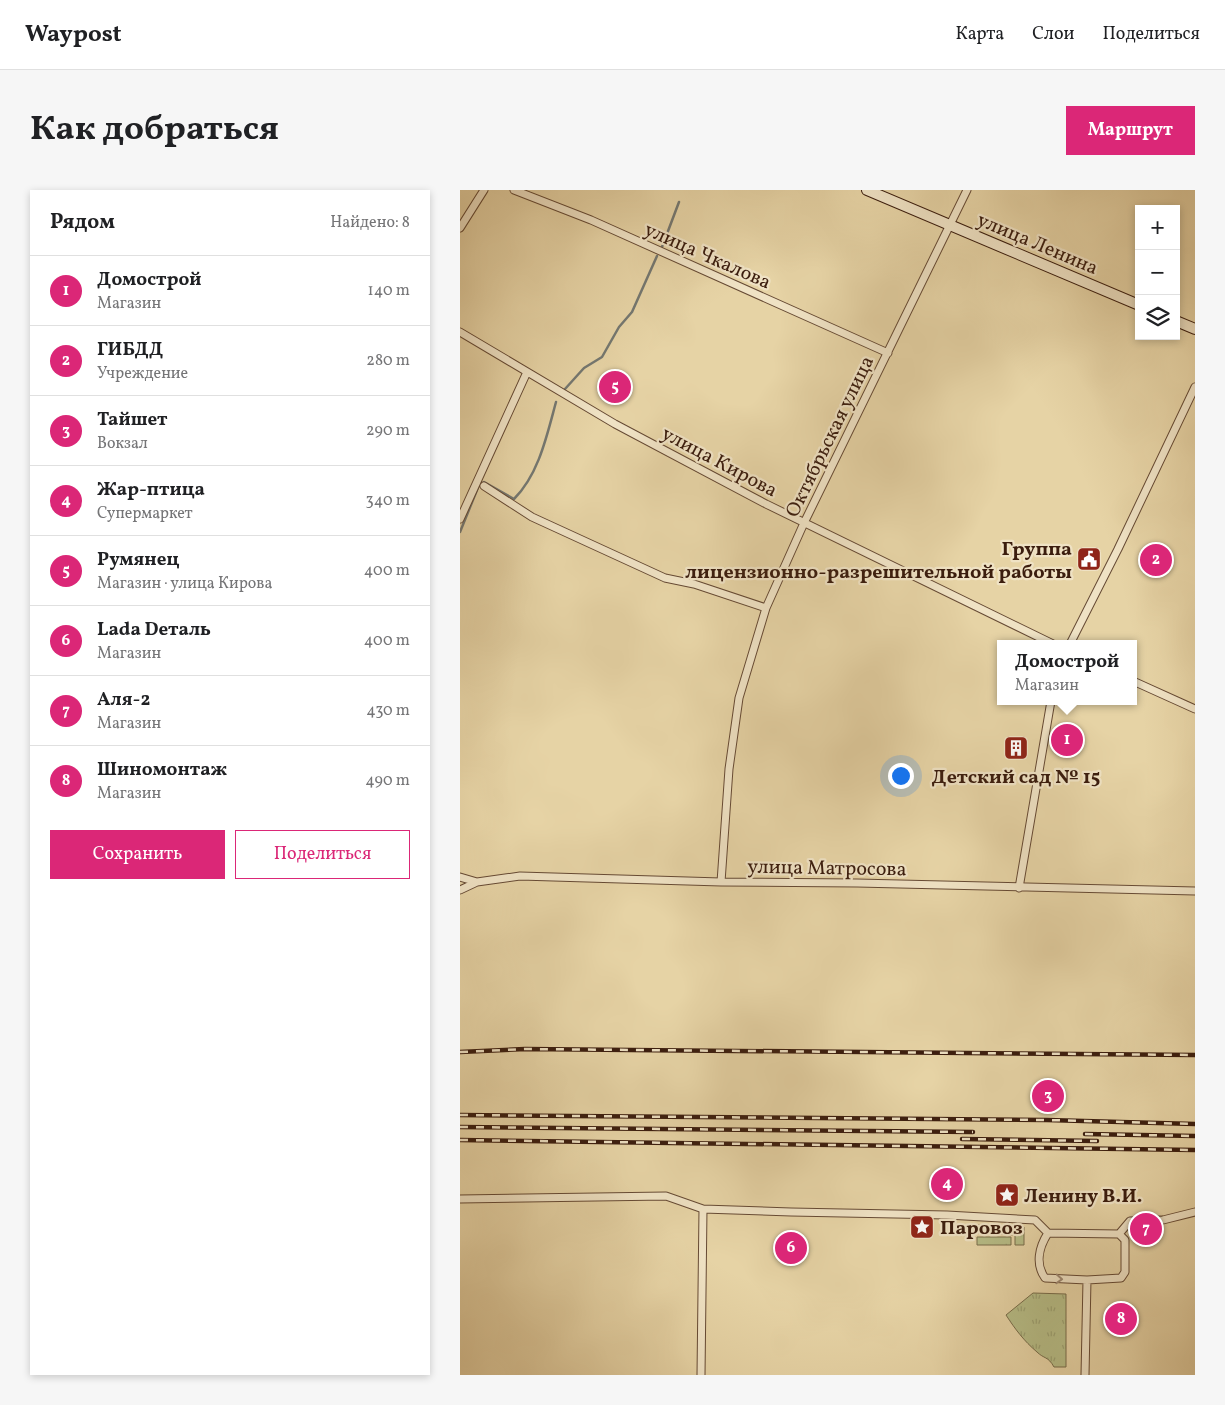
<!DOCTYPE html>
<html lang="ru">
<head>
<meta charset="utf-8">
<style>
	:root { --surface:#fff; --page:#f6f6f6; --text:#202124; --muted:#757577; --line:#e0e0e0; --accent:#db2777 }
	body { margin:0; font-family:Vollkorn,serif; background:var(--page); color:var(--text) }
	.controls { position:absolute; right:15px; top:15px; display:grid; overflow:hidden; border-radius:0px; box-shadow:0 2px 8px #0003 }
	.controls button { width:45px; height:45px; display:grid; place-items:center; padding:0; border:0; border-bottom:1px solid var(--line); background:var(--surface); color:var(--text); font:25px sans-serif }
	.you { position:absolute; left:440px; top:585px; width:18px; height:18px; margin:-12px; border:4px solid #fff; border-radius:50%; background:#1a73e8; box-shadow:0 0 0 8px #1a73e833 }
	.badge { display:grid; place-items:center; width:32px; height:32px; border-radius:50%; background:var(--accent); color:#fff; font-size:16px; font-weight:700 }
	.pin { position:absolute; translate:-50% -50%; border:2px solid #fff; box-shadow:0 1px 5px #0006 }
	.popup { position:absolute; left:537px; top:450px; width:140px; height:65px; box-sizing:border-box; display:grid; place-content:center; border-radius:0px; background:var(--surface); filter:drop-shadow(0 1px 4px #0005); font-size:16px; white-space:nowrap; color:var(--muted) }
	.popup b { font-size:19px; color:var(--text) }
	.popup::after { content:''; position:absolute; left:50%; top:100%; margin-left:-10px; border:10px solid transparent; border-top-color:var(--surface) }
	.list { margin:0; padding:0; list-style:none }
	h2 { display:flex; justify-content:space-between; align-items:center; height:65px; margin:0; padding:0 20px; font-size:21px }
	h2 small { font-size:16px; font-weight:400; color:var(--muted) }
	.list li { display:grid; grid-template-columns:32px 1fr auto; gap:15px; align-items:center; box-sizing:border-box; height:70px; padding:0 20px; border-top:1px solid var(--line) }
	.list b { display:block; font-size:19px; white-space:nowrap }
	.list p { margin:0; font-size:16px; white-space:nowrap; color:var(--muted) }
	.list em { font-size:16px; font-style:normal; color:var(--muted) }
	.actions { display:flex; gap:10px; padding:15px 20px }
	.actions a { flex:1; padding:11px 0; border:1px solid var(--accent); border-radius:0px; text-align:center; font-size:18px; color:var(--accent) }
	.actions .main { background:var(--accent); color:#fff }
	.icon { flex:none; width:28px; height:28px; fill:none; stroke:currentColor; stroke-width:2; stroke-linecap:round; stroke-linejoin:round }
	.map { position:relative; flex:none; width:735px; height:1185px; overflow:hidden; border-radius:0px }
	header { display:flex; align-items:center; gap:30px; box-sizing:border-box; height:70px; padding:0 25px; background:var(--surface); border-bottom:1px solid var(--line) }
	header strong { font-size:24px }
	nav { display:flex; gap:28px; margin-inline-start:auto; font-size:18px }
	.intro { display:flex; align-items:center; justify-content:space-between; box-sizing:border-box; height:120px; padding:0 30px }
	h1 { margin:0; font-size:35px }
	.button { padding:12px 22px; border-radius:0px; background:var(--accent); color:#fff; font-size:18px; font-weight:700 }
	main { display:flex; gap:30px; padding:0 30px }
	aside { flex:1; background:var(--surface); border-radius:0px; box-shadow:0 2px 8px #0003 }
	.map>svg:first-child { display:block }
	.grass { fill:url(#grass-tufts); stroke:#786c4a }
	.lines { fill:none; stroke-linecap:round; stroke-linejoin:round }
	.stream { stroke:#757871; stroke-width:2.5 }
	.street-casing { stroke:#664a34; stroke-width:9 }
	.secondary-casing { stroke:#3b1d0e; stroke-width:12 }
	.street { stroke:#efe2c4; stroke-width:7 }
	.secondary { stroke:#efe2c4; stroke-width:10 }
	.rail-casing { stroke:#3b1d0e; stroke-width:4.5 }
	.rail { stroke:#efe2c4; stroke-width:2.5; stroke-dasharray:8; stroke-linecap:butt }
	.oneway { stroke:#9e8972 }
	.labels { text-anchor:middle; stroke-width:4.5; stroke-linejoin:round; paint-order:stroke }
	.street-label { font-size:20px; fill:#3b1d0e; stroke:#efe2c4 }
	.poi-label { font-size:20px; font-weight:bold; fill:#3b1d0e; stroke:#efe2c4; text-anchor:start }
</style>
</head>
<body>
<header>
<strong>Waypost</strong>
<nav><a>Карта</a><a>Слои</a><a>Поделиться</a></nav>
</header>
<div class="intro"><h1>Как добраться</h1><a class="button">Маршрут</a></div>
<main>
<aside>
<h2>Рядом<small>Найдено: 8</small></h2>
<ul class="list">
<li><span class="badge">1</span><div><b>Домострой</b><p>Магазин</p></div><em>140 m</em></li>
<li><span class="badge">2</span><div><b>ГИБДД</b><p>Учреждение</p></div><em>280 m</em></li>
<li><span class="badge">3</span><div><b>Тайшет</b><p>Вокзал</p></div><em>290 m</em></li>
<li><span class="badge">4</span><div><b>Жар-птица</b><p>Супермаркет</p></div><em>340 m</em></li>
<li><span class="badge">5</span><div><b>Румянец</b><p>Магазин · улица Кирова</p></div><em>400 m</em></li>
<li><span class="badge">6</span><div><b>Lada Dеталь</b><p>Магазин</p></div><em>400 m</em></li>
<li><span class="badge">7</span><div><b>Аля-2</b><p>Магазин</p></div><em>430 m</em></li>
<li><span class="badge">8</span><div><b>Шиномонтаж</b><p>Магазин</p></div><em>490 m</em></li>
</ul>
<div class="actions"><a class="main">Сохранить</a><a>Поделиться</a></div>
</aside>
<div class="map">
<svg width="735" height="1185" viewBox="0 0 735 1185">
	<defs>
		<pattern id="grass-tufts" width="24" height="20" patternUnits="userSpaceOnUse" patternTransform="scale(1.25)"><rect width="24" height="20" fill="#b6bc86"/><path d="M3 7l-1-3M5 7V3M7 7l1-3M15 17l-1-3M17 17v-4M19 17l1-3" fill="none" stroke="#9da172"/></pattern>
	</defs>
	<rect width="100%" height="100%" fill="#e6d3a5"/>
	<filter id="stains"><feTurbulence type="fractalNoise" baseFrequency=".004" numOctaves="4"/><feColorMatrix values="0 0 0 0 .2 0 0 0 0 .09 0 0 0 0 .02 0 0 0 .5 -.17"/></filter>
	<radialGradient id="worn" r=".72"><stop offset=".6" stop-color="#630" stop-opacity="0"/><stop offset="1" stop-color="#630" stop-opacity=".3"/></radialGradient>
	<!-- grass -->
	<path class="grass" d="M518,1035L564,1037V1055H555V1045L517,1043Z
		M517,1047H551V1055H517Z
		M573,1103L606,1104V1177H594C588,1166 584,1169 577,1162C564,1151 555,1139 546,1125Z"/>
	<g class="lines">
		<!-- stream -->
		<path class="stream" d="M202,57L219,12
			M105,199L124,178L142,167L159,137L172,122L197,66
			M0,342L19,295L24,292L54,309C79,284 87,245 96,212"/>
		<defs>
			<path id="street" d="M54,0L131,30L428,163
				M0,38L24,0
				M0,142L155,234L306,314L593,454
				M24,296L72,327L205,388L234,394L306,418
				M0,329L67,182
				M610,454L658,359L735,197
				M673,491L735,519
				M0,687L17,692
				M261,692L269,579L279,508L306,418L344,333L507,0
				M559,698L591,511
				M0,700L17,692L60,686L261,692L397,693L735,701
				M0,1009L206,1006L243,1019L331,1022L487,1025L575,1030L588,1043L659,1044L670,1031L703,1030L735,1022
				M588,1043C579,1057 575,1074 585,1088L627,1090L661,1088L665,1082V1050L659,1044
				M241,1185L243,1019
				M625,1185L627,1090"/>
			<path id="secondary" d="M407,0L679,115
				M716,131L735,139"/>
		</defs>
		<!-- street casing -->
		<use href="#street" class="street-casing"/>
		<!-- secondary casing -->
		<use href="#secondary" class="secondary-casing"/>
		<!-- street -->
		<use href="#street" class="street"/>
		<!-- secondary -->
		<use href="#secondary" class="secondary"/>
		<defs>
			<path id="rail" d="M0,862L65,859L735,865
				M0,925L587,930L735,934
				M0,937L513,942
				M625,944L735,946
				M502,949L637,951
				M0,950L735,960"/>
		</defs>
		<!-- rail casing -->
		<use href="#rail" class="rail-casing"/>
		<!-- rail -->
		<use href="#rail" class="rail"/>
	</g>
	<!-- one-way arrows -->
	<defs><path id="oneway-chevron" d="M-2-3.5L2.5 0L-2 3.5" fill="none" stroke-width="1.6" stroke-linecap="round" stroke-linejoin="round" transform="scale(1.25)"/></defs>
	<use class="oneway" href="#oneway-chevron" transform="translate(599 1089) rotate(3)"/>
	<!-- icons -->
	<defs>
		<symbol id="civic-square" viewBox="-11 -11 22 22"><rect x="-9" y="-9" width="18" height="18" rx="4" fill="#8f2418" stroke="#efe2c4"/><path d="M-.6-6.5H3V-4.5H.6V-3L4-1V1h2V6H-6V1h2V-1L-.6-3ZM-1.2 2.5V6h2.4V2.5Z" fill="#fff"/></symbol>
		<symbol id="building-square" viewBox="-11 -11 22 22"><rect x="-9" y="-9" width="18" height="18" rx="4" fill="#8f2418" stroke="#efe2c4"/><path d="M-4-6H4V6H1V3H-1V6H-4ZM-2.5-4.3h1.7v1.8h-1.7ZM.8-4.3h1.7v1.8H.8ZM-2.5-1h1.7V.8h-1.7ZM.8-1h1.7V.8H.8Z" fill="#fff"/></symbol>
		<symbol id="sight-square" viewBox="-11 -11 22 22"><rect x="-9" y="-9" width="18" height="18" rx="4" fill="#8f2418" stroke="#efe2c4"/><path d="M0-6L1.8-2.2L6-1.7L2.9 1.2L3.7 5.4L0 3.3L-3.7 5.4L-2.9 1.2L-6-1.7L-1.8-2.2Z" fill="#fff"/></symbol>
	</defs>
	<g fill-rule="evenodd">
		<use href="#civic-square" x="615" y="355" width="28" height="28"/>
		<use href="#building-square" x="542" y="544" width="28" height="28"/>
		<use href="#sight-square" x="533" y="991" width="28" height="28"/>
		<use href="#sight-square" x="448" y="1023" width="28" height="28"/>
	</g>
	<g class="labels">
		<!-- street labels -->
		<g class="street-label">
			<text transform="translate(578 53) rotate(23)" y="7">улица Ленина</text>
			<text transform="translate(248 65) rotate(24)" y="7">улица Чкалова</text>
			<text transform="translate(369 246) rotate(-64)" y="7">Октябрьская улица</text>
			<text transform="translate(260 271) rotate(28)" y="7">улица Кирова</text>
			<text transform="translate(367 677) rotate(1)" y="7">улица Матросова</text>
		</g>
		<!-- poi labels -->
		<g class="poi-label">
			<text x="612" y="365" text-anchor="end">Группа<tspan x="612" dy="23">лицензионно-разрешительной работы</tspan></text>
			<text x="556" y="593" text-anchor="middle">Детский сад № 15</text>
			<text x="564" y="1012">Ленину В.И.</text>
			<text x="480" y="1044">Паровоз</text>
		</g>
	</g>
	<rect width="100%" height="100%" filter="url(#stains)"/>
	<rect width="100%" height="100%" fill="url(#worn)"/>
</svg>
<div class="controls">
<button>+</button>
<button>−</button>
<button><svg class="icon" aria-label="layers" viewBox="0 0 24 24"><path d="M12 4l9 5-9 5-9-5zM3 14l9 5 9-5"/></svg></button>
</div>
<div class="you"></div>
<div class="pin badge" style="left:607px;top:550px">1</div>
<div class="popup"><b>Домострой</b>Магазин</div>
<div class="pin badge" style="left:696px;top:370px">2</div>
<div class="pin badge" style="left:588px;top:906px">3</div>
<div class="pin badge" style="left:487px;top:994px">4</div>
<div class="pin badge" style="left:155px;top:197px">5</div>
<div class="pin badge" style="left:331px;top:1058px">6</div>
<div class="pin badge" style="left:686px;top:1039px">7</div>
<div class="pin badge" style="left:661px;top:1129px">8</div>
</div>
</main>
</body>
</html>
